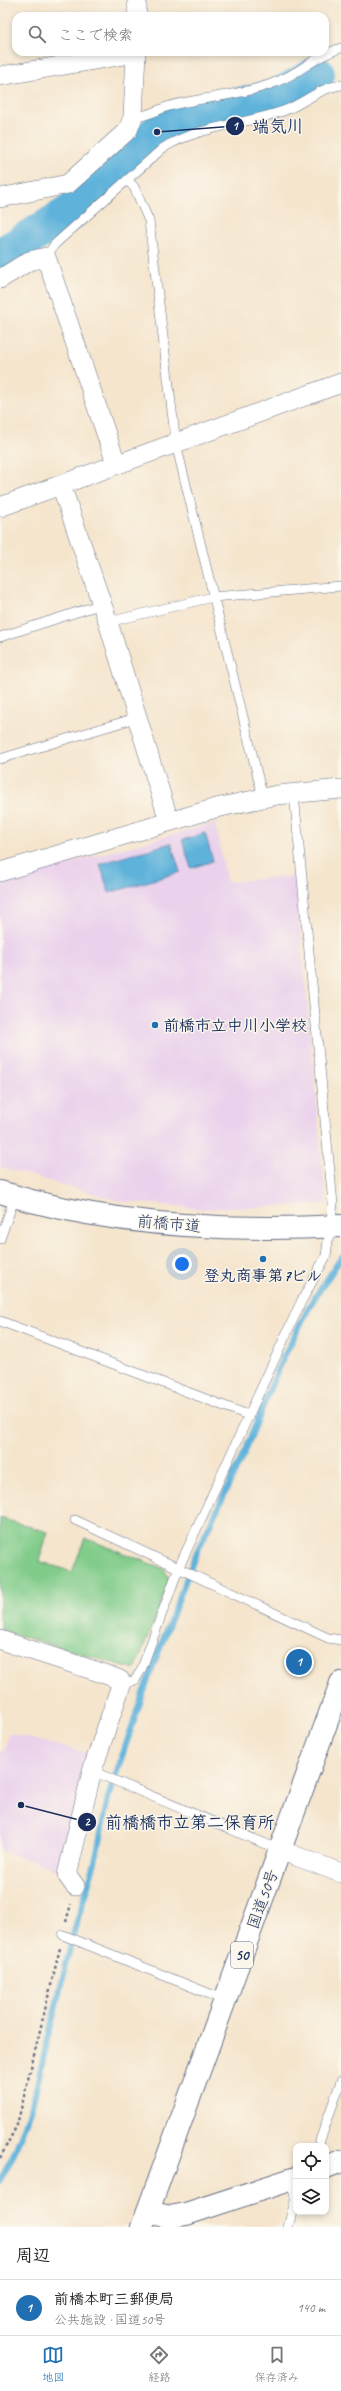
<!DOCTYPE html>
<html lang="ja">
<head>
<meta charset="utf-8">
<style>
	:root { --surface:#fff; --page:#f2f2f2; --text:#222; --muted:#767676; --line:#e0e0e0; --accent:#1f6fb2 }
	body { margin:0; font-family:Caveat,"Klee One",sans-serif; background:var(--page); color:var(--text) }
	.controls { position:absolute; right:12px; bottom:12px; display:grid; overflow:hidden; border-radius:8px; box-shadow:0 2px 6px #0003 }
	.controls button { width:36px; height:36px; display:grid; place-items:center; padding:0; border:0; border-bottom:1px solid var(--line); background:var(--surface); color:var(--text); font:20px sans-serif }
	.you { position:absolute; left:182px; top:1264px; width:14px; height:14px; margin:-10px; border:3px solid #fff; border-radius:50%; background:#1a73e8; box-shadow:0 0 0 6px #1a73e833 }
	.badge { display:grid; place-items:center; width:26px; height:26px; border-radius:50%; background:var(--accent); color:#fff; font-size:13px; font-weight:700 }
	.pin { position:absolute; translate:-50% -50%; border:2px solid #fff; box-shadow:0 1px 4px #0006 }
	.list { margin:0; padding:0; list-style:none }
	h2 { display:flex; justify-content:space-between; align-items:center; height:52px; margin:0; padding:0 16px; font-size:17px }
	h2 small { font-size:13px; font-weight:400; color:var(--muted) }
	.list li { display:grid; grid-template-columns:26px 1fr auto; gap:12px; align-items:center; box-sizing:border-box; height:56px; padding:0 16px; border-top:1px solid var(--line) }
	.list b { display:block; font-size:15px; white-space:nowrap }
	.list p { margin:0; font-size:13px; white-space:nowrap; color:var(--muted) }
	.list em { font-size:13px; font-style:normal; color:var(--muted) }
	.icon { flex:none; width:22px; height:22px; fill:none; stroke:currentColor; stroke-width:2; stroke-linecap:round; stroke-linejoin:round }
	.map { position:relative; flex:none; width:341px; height:2227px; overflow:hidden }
	.search { position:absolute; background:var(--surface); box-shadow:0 2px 6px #0003; left:12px; right:12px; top:12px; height:44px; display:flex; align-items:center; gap:10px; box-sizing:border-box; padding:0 14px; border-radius:12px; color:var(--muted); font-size:15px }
	.sheet { height:108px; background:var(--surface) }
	nav { display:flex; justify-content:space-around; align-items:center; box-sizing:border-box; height:56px; border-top:1px solid var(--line); background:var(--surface); font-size:11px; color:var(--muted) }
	nav a { display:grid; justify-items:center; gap:2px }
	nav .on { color:var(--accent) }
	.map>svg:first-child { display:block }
	.built { fill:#ead1ec }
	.green { fill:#81cc8a; stroke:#4e7e74 }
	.water { fill:#5fb3db; stroke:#3d719c }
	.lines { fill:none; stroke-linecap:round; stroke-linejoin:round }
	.stream { stroke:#5fb3db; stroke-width:6 }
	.river { stroke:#5fb3db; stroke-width:36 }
	.service-casing { stroke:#676f85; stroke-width:10 }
	.minor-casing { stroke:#676f85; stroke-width:20 }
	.tertiary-casing { stroke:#676f85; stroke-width:24 }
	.trunk-casing { stroke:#676f85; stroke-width:24 }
	.path { stroke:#676f85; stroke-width:2.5; stroke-dasharray:3 3; stroke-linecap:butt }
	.service { stroke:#fff; stroke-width:9 }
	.minor { stroke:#fff; stroke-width:19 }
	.tertiary { stroke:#fff; stroke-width:22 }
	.trunk { stroke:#fff; stroke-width:22 }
	.poi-dot { fill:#1f6fb2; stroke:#fbf7ec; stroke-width:1.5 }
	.labels { text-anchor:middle; stroke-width:3; stroke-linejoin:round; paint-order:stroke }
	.shield { fill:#fbf7ec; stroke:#5e6b89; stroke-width:1 }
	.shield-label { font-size:15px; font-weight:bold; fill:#1b2f5e }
	.poi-label { font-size:16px; font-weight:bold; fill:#1b2f5e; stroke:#fbf7ec; text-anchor:start }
	.street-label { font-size:16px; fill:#1b2f5e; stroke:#fbf7ec }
	.leader { fill:none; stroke:#1b2f5e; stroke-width:1.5 }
	.callout-dot { fill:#1b2f5e; stroke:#fbf7ec; stroke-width:1.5 }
	.mark-label { font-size:12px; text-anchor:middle; font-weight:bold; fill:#fff }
	.callout-label { font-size:17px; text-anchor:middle; font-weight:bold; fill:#1b2f5e; stroke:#fbf7ec; stroke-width:3; stroke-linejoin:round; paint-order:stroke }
</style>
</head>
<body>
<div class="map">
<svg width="341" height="2227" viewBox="0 0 341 2227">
	<rect width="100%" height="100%" fill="#fbf7ec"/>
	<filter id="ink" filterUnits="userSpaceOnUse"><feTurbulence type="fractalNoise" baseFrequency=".025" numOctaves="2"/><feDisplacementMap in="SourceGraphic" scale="8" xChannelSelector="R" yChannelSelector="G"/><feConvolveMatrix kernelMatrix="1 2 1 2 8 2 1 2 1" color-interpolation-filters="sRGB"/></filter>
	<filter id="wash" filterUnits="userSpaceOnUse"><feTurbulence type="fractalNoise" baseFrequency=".012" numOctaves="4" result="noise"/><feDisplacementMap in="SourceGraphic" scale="16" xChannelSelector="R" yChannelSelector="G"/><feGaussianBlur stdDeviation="0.9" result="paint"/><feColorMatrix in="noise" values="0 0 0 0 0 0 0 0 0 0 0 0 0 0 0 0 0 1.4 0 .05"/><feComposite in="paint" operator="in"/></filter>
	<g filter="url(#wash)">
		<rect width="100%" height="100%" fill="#f5e5cd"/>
		<!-- built -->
		<path class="built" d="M215,823L227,882L295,876L326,1204L204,1209L120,1201L0,1167V882Z
			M9,1733L91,1754L62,1872L0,1850V1751L4,1752Z"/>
		<!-- green -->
		<path class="green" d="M0,1518L48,1532L39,1561L72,1572L85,1538L164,1569L170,1580L135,1669L0,1630Z"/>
		<!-- water -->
		<path class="water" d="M205,833L213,861L191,868L182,840Z
			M171,843L180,872L109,893L100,864Z"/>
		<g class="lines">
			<!-- stream -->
			<path class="stream" d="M0,2181L12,2158L31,2110L74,1931L95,1862L108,1798L147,1682L195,1556L246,1449L280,1364L312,1302L341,1258"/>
			<!-- river -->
			<path class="river" d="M0,256L71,212L157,132L184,117L276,97L317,74"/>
		</g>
	</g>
	<g filter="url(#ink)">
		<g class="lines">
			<defs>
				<path id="service" d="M133,117C151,116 157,109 173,105C209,96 251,95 285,78C307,67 316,56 341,48
					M127,180L134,187L149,221L176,444L263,798
					M46,257L55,244L163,148C199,126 243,125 283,111C304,104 318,88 341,85
					M108,622L213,597L341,586
					M0,637L102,604
					M0,759L136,718
					M0,1239L15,1197
					M0,1321L248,1415
					M75,1520L328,1638L341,1640
					M121,1685L135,1680L142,1668L179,1567L301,1302L326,1256L333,1204L294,794
					M92,1771L280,1850
					M63,1935L225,2000
					M318,2146L341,2081
					M288,2227L296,2198L292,2179"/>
				<path id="minor" d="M137,16V0
					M0,76L136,53
					M0,198L68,184L128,130L133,117L136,52
					M0,279L29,261L46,257L116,463
					M61,485L108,622L169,821
					M0,507L341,383
					M0,872L216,808L277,795L341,789
					M0,1640L105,1674L120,1680L121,1685L92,1771L67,1875L75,1886
					M280,1850L341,1873"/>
				<path id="tertiary" d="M0,1192C109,1226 227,1232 341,1226
					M326,2167L341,2161
					M148,2212L170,2217L186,2214L296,2178"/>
				<path id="trunk" d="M142,2227L341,1683"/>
			</defs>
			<!-- service casing -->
			<use href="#service" class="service-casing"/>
			<!-- minor casing -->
			<use href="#minor" class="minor-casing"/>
			<!-- tertiary casing -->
			<use href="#tertiary" class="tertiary-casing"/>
			<!-- trunk casing -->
			<use href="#trunk" class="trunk-casing"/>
			<!-- path -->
			<path class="path" d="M66,1922L71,1904
				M0,2158L17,2125L60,1948"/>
			<!-- service -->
			<use href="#service" class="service"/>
			<!-- minor -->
			<use href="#minor" class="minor"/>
			<!-- tertiary -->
			<use href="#tertiary" class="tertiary"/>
			<!-- trunk -->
			<use href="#trunk" class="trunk"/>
		</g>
	</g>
	<!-- markers -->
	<g class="poi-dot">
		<circle cx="155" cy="1025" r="4"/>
		<circle cx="263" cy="1259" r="4"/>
	</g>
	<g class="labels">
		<!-- shield labels -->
		<rect class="shield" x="231" y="1942" width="22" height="26" rx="3"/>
		<g class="shield-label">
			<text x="242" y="1960">50</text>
		</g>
		<!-- poi labels -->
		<g class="poi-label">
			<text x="163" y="1031">前橋市立中川小学校</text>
			<text x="263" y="1281" text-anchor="middle">登丸商事第7ビル</text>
		</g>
		<!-- street labels -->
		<g class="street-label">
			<text transform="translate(169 1223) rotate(5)" y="6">前橋市道</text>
			<text transform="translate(262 1899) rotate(-70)" y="6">国道50号</text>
		</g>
	</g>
	<!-- callouts -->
	<path class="leader" d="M157 132L235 126M21 1805L87 1822"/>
	<g class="callout-dot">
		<circle cx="157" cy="132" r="4"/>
		<circle cx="21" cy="1805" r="4"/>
		<circle cx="235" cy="126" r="10"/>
		<circle cx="87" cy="1822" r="10"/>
	</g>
	<g class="mark-label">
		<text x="235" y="130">1</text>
		<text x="87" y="1826">2</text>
	</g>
	<g class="callout-label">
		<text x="278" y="132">端気川</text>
		<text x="190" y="1828">前橋橋市立第二保育所</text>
	</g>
</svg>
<div class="controls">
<button><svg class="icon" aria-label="locate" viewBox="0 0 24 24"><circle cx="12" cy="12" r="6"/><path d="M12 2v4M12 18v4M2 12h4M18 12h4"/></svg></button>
<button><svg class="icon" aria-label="layers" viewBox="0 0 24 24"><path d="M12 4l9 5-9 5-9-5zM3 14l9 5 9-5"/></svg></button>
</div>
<div class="you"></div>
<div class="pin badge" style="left:299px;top:1662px">1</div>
<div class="search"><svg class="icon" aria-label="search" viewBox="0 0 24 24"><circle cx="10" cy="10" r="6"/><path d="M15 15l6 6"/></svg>ここで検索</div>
</div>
<section class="sheet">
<h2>周辺<small></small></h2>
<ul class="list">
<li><span class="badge">1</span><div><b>前橋本町三郵便局</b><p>公共施設 · 国道50号</p></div><em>140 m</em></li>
</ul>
</section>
<nav>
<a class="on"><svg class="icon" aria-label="map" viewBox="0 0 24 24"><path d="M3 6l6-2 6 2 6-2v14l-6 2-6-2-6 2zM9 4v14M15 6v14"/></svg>地図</a>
<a><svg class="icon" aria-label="directions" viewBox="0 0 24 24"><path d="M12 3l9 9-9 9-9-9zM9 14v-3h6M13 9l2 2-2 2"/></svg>経路</a>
<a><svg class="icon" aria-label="saved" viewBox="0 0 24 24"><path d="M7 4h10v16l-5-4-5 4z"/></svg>保存済み</a>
</nav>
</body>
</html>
